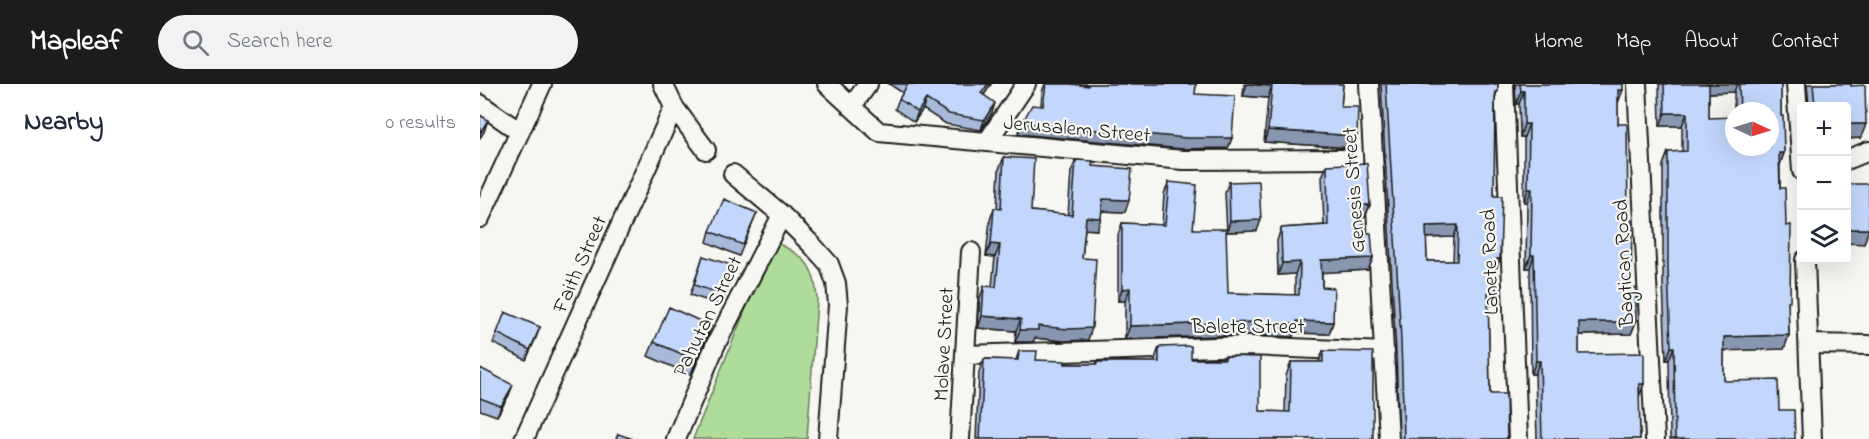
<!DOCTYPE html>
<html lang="en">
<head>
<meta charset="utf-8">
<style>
	:root { --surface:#fff; --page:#f2f2f3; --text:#1f2937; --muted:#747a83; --line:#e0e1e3; --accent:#1c1c1c }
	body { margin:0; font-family:"Indie Flower",sans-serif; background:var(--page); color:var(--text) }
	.controls { position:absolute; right:18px; top:18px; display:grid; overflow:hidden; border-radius:6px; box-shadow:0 6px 24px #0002 }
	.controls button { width:54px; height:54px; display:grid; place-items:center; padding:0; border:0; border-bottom:2px solid var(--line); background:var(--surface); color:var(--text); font:30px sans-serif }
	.compass { position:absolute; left:1245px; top:18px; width:54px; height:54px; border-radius:50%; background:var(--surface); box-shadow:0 6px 24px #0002; rotate:94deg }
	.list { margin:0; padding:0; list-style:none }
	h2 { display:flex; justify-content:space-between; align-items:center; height:78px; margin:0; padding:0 24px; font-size:26px }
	h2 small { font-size:20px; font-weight:400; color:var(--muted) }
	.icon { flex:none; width:33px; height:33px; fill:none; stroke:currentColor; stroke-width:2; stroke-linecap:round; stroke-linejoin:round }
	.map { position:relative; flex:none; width:1389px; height:355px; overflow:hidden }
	header { display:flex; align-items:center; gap:36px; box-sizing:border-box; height:84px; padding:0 30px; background:var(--accent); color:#fff }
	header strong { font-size:28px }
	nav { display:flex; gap:33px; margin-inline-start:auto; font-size:21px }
	.search { width:420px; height:54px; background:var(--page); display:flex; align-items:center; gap:15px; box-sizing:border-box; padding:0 21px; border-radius:33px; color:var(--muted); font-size:22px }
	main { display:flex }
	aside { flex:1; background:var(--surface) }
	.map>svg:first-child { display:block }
	.green { fill:#afdc9a; stroke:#667c5b; stroke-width:1.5 }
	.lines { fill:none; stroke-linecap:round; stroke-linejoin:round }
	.minor-casing { stroke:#1c1c1c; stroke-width:22 }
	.minor { stroke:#f6f6f2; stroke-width:18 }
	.wall { fill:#a8b9d9; stroke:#1c1c1c; stroke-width:1.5; fill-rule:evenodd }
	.shaded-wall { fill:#8896b0; stroke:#1c1c1c; stroke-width:1.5 }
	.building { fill:#c3d7fc; stroke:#1c1c1c; stroke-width:1.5; fill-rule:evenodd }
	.labels { text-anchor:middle; stroke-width:4.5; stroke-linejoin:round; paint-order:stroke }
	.street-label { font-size:21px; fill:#1c1c1c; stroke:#f6f6f2 }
</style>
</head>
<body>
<header>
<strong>Mapleaf</strong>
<div class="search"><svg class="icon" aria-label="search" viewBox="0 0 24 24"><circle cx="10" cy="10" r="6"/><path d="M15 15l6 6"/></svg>Search here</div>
<nav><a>Home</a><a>Map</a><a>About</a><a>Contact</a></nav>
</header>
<main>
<aside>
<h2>Nearby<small>0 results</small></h2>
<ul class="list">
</ul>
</aside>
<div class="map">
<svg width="1389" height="355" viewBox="0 0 1389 355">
	<rect width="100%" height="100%" fill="#f6f6f2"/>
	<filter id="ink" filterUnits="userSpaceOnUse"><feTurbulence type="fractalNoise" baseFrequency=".0167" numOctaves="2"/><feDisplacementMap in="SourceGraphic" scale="12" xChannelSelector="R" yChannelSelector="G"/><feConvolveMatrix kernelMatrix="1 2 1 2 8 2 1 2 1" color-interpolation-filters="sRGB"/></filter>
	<g filter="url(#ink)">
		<!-- green -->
		<path class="green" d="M293,157C324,172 335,179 337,216L327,355H213Z"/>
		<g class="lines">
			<defs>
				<path id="minor" d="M183,0L194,23L226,66
					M347,0L399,48L703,76L862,75
					M889,0L909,355
					M1024,0L1038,355
					M1157,0L1175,355
					M1316,0L1322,87
					M0,20L40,48
					M372,22L388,0
					M507,58L546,0
					M1366,76L1389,67
					M253,90L302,131L332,161L349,180L356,199L358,221L348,355
					M0,134L62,0
					M1325,176L1332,355
					M1329,260L1389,261
					M486,271L768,262L905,268
					M44,355L194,23
					M196,355L235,262L302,131
					M480,355L491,168"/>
			</defs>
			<!-- minor casing -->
			<use href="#minor" class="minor-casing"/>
			<!-- minor -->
			<use href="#minor" class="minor"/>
		</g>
		<!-- wall -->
		<path class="wall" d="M409,0H511L504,11L512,29L501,46L466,40L443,25L434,38L415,25L419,15L423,9Z
			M565,0H716L715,10L752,54L748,64L703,65L538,50L561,22L562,8Z
			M764,0H863L861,23L873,64L784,58L788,14L763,12Z
			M901,0H1018L1015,17L1014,112L1016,208L1012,221H1008L1010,310L1027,355H919L916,268ZM974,153L973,177H947L946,154Z
			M1035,0H1143L1138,19V40L1148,136L1151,204L1156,238L1151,250L1099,251V270L1159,313L1160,355H1057L1055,290H1051L1050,184H1046L1047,118H1044V53H1040L1039,20H1036Z
			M1179,0H1301V32L1304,69L1300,81V104L1308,222L1309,251L1304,265L1244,266V297L1299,326L1315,355H1190L1189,276H1186L1183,199V81L1188,68H1202V42H1180ZM1254,8V27H1290L1254,63L1229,34V9Z
			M1327,0H1371L1381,54L1366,55V22H1329Z
			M524,73L551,127L588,131L591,88L596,76L612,82L649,116L645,128L622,127L617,146L605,145L602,174L608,256L584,257L555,254L553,258H535L536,247L498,244L500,214L504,202H512L515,173L506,172L510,136L514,124L517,125L519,85Z
			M847,81L890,121L885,133H883V149L893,174L888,186L842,188V203L853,238L849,250L814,249L813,253L768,251L645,255V217H638V151L642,139L682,141L684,110L689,98L748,209L815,211V190L798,191L797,157L801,144L844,141L842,93Z
			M749,98L777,147L747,148L745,109Z
			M277,129L259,172L227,158L230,147Z
			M223,172L245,211L241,221L210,211Z
			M231,242L211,291L168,272L174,258Z
			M60,243L46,276L13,259L17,249Z
			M679,263L711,275H744L745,272L780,327L805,328L806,292L811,278H839L843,267L893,355H496L499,288L504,275L536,276L539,267L556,276L585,280H617V278H674Z
			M0,284L29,311L17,332L0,326Z"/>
		<!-- shaded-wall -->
		<path class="shaded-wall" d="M508,0H511L498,20L501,9Z
			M767,0L792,2L788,14L763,12Z
			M1227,0H1257L1254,8L1224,9Z
			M1138,6H1143L1138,19Z
			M1041,7H1044L1039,20H1036Z
			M446,15L443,25L434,38L438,28Z
			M515,19L512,29L501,46L504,36Z
			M1185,29H1207L1202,42H1180Z
			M8,36L4,48L0,54V49Z
			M542,39L752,54L748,64L703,65L538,50Z
			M1044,40H1049L1044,53H1040Z
			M1366,40H1386L1381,54L1366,55Z
			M788,46L877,52L873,64L784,58Z
			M1299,69H1304L1299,83Z
			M1048,105H1052L1047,118H1044Z
			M623,115L649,116L645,128L618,127Z
			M882,121H890L885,133L878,134Z
			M606,133L621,134L617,146L602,145Z
			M781,136L777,147L747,148L750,137Z
			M978,141L974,153L941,154L946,142Z
			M1366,145H1389L1384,160L1366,159Z
			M511,160L520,161L515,173L506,172Z
			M1051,171H1054L1050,184H1046Z
			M893,174L888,186L837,189L841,176Z
			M1016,175H1020L1015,188Z
			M820,178L815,190L798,191L802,179Z
			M650,204L645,217H638L642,205Z
			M1016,208L1012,221H1003L1008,209Z
			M502,232L541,235L536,247L498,244Z
			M817,237L853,238L849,250L814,249L813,253L768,251L645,255L650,242Z
			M1099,238H1156L1151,250L1095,251Z
			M231,242L226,256L211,291L216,276Z
			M558,242L612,244L608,256L584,257L555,254L553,258H535L540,246Z
			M60,243L56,254L46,276L50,266Z
			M1309,251L1304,265L1240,267L1244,253Z
			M1191,263H1194L1189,276H1186Z
			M1056,277H1060L1055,290H1051Z
			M1159,300H1164L1159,313Z
			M33,301L29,311L17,332L21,322Z"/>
		<!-- building -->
		<path class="building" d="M428,0H508L501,9L515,19L504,36L469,30L446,15L438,28L419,15Z
			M566,0H590L609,2L606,0H716L715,10L755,12L752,54H707L542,39L552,21L563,22Z
			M768,0H863L861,23H878L877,52L788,46L792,2Z
			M906,0H1018V8H1016L1015,14L1014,112H1022L1020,175H1016V208L1008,209L1010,310H1026L1027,355H924L921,256ZM978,141L977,177H947L946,142Z
			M1040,0H1143V6H1138V40H1147L1148,136H1152L1151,204H1156V238H1099V270L1164,269V300H1159L1160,355H1062L1060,277H1056L1054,171H1051L1052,105H1048L1049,40H1044V7H1041Z
			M1184,0H1229V34L1254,33V63H1290V27H1260L1259,0H1301V32H1303L1304,69H1299L1300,104H1305L1306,142L1311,141L1310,217H1308L1309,251L1244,253V297L1298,296L1299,326H1314L1315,355H1195L1194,263H1191L1188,185V68L1207,67V29H1185Z
			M1333,0H1371V2L1385,1L1386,40H1366V22H1335Z
			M0,31L8,36L0,49Z
			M524,73L554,75L551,127L592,131L596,76L613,77L612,82L652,85L649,116L623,115L621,134L606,133L602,174L616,175L612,244L588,245L558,242V246H540L541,235L502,232L504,202L516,203L520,161L511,160L514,124L521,125Z
			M887,79L890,121H882L883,149H891L893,174L841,176L842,203L854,204L853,238L817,237V240L773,238L650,242V204L642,205V139L685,141L689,98L717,101L713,145H746L748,209L819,211L820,178L802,179L801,144L848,141L847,81Z
			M779,97L781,136L750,137L749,98Z
			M1366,100H1389V145H1366Z
			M244,115L277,129L263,161L230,147Z
			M223,172L254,182L245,211L214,201Z
			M189,223L231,242L216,276L174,258Z
			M25,228L60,243L50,266L17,249Z
			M711,262V275H745V272L780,273V327L810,328L811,278H843V267L893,268V355H500L504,275L538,276L539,267H557L556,276L585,277V280H617V278H679V263Z
			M0,284L33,301L21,322L0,314Z
			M138,350L153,355H136Z"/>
	</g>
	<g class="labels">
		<!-- street labels -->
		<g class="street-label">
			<text transform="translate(597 44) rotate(5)" y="7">Jerusalem Street</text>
			<text transform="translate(873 106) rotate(-94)" y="7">Genesis Street</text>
			<text transform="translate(1009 178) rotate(-92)" y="7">Lanete Road</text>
			<text transform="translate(1143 179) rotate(-93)" y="7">Bagtican Road</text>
			<text transform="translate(99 180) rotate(-66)" y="7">Faith Street</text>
			<text transform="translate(227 232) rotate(-64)" y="7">Pahutan Street</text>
			<text x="768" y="249">Balete Street</text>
			<text transform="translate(463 260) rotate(-87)" y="7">Molave Street</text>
		</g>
	</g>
</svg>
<div class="controls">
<button>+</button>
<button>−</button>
<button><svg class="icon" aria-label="layers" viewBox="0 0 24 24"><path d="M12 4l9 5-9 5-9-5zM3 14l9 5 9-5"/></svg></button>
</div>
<svg class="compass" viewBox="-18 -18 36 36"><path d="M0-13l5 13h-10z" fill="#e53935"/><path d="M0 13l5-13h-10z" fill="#747a83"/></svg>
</div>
</main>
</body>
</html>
